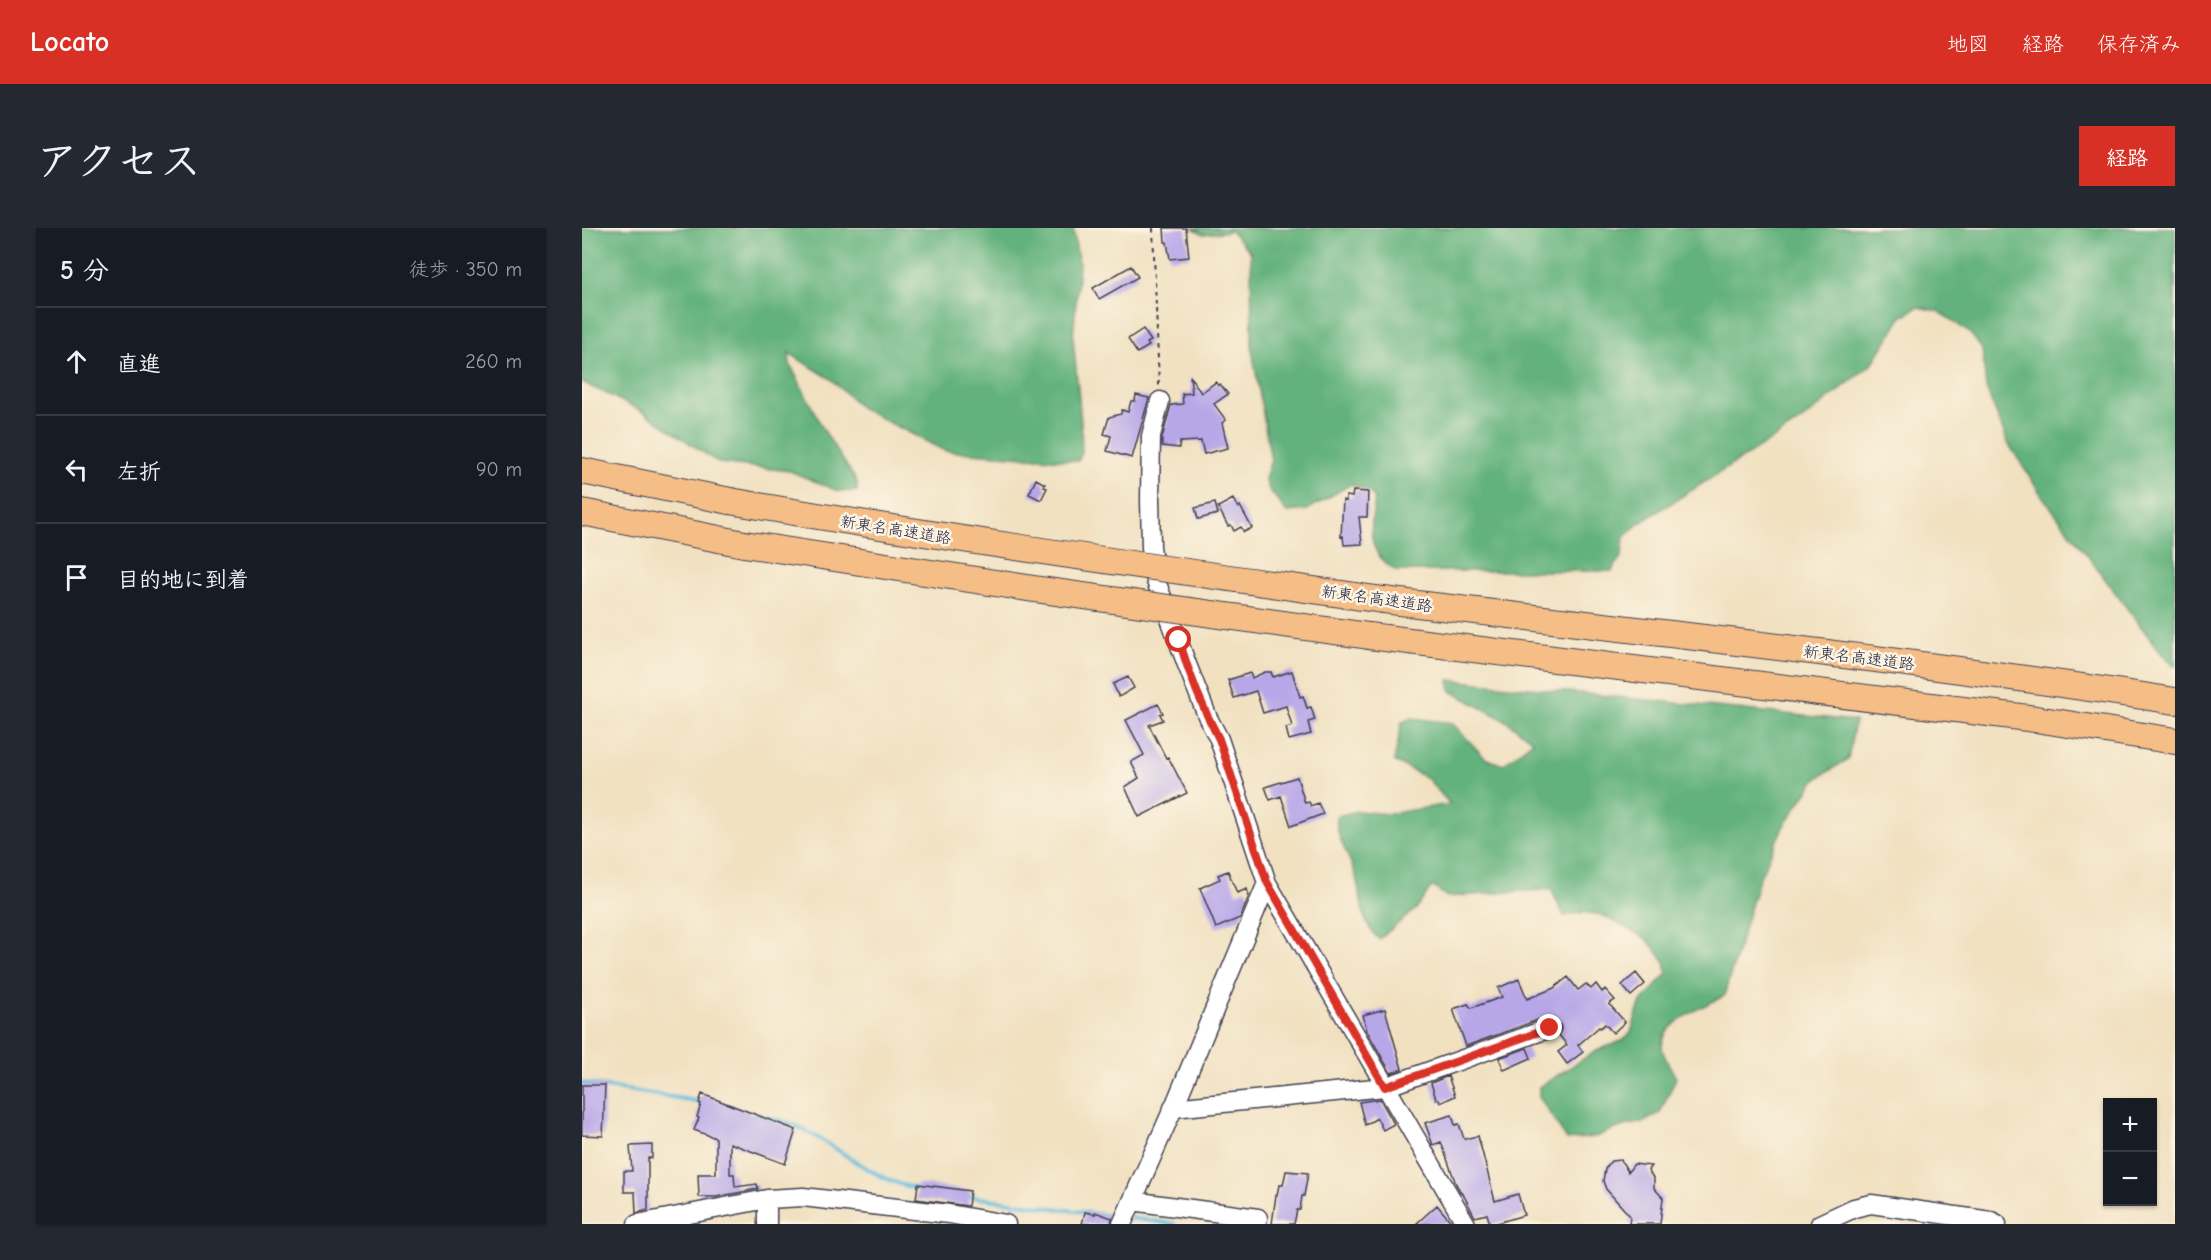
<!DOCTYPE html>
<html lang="ja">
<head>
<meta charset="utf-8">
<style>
	:root { --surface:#171b24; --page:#242831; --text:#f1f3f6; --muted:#9ea1a6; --line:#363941; --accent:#d93025 }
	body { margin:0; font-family:"Comic Neue","Klee One",sans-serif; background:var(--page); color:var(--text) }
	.controls { position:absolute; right:18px; bottom:18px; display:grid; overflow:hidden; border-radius:0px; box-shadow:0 2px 4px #0004 }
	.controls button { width:54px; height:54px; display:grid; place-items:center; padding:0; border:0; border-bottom:2px solid var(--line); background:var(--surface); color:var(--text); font:30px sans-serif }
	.stop { position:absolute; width:18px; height:18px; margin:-14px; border:4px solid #d93025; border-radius:50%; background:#fff }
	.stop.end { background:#d93025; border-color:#fff; box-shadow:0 2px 6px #0008 }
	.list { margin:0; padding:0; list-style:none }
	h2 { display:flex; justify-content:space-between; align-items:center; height:78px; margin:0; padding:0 24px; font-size:26px }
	h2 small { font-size:20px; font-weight:400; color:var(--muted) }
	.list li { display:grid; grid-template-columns:39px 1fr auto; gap:18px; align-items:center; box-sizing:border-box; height:108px; padding:0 24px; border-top:2px solid var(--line) }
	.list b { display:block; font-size:22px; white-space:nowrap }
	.list em { font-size:20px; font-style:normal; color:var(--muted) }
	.icon { flex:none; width:33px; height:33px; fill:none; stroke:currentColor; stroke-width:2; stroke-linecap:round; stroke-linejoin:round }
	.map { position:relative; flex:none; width:1593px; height:996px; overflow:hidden; border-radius:0px }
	header { display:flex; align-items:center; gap:36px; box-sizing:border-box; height:84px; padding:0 30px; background:var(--accent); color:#fff }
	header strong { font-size:28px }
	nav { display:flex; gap:33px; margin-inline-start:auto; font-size:21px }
	.intro { display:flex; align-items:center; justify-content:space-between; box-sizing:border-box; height:144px; padding:0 36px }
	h1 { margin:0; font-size:42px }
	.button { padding:15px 27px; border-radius:0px; background:var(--accent); color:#fff; font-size:21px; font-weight:700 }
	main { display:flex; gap:36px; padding:0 36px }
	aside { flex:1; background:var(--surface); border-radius:0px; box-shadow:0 2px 4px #0004 }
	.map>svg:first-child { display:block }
	.forest { fill:#64b27d; stroke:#436a5c; stroke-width:1.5 }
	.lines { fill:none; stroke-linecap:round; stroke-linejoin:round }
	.stream { stroke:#60bbdd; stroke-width:4 }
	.building { fill:#b7a6e8 }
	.minor-casing { stroke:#413f4f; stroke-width:21 }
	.highway-casing { stroke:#413f4f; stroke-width:28 }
	.path { stroke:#413f4f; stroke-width:2; stroke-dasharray:4.5 4.5; stroke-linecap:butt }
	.minor { stroke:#fff; stroke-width:18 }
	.highway { stroke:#f6be87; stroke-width:26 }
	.highway-bridge-casing { stroke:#413f4f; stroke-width:28; stroke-linecap:butt }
	.highway-bridge { stroke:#f6be87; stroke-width:26 }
	.route { stroke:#d93025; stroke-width:8 }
	.labels { text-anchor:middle; stroke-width:5; stroke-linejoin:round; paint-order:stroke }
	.street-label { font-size:16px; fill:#22223b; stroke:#fcf5e5 }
</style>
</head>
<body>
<header>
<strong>Locato</strong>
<nav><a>地図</a><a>経路</a><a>保存済み</a></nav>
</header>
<div class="intro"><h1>アクセス</h1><a class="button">経路</a></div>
<main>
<aside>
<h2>5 分<small>徒歩 · 350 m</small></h2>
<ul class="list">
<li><svg class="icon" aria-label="ahead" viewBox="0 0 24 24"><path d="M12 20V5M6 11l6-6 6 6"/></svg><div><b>直進</b></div><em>260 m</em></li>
<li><svg class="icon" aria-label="left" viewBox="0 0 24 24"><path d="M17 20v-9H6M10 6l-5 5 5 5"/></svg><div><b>左折</b></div><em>90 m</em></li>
<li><svg class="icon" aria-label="arrive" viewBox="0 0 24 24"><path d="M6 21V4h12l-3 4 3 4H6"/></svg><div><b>目的地に到着</b></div></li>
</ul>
</aside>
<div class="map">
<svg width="1593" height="996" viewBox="0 0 1593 996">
	<rect width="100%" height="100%" fill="#fcf5e5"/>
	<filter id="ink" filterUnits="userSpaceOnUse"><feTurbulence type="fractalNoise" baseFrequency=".0167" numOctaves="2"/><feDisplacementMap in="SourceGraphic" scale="12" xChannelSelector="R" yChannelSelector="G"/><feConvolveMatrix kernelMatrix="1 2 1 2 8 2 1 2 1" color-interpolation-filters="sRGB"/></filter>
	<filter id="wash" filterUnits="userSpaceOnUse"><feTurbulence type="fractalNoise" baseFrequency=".008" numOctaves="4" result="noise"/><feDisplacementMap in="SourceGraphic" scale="24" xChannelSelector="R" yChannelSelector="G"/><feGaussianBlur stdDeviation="1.35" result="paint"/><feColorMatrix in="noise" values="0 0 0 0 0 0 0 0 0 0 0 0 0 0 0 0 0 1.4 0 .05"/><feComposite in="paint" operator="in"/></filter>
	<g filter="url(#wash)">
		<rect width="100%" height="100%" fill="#f1e1c1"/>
		<!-- forest -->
		<path class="forest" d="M0,0H491L497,37L491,110L499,193L500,225L496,233L363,223L279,180L249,151L207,125L208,136L241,201L275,254V263H256L208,243L137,235L60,183L0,154Z
			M611,0H1593V438L1579,425L1461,269L1426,215L1404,160L1400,121L1388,105L1356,83L1336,79L1320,88L1290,136L1216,195L1056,296L1042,309L1040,327L1030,343H815C784,326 788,301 793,271L787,263L769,256L725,282L705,284L687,261L683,251L689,232L670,122L669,25L649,3L621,6Z
			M867,452L1273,493L1266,531L1234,551L1201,599L1177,651L1142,768C1123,778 1073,796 1081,824C1084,833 1090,842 1094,850L1078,885L1062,894L1041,898L1013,909L985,912L957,869V859L1014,823L1042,812L1049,804L1058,776L1085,745L1083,734L1065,711L1020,687L1001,684L982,688L969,661L865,669L850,658L834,681L797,711C778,696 780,668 773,646C768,627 752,609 755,588L775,583L805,586L868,576L845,550L812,533L820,494L830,490L870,495L903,530L921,537L951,513L924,493L869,463Z"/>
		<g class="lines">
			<!-- stream -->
			<path class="stream" d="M0,855L121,874
				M172,886C185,890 199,892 212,897C255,916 291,954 338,961
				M384,968L537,989
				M548,990L592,996"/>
		</g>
		<g id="blocks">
			<!-- building -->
			<path class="building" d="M582,0H604L607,29L588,31L585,14H583Z
				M549,38L556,49L517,71L511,60Z
				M561,101L569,113L565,115L567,118L555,125L546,111Z
				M608,148L619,165L634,154L636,158L638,156L646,166L632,176L644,192L640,195L646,220L622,226L619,213L598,214L597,220L580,218V210L589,177L601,176L600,166L610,165Z
				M554,167L567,170L550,230L525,223L529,208L522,206L527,189L539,186L540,182L546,184L549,173H553Z
				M454,251L463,256L462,259L465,260L459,272L447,266Z
				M771,263L786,264L785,289H777L780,316L762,317L761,308L759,309L761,272L764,273V268L770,269Z
				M651,271L656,280L658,278L670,300L662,304L659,299L652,303L649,297L646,298L636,279Z
				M633,275L636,286L616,291L613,280Z
				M710,443L718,469L721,468L725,480L729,479L733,492L726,494L729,506L707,512L704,500L710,498L704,478L681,485L674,463L652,470L646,452L668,445L670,450L683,444H689L691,449Z
				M546,449L552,460L537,469L531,456Z
				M576,476L581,485L578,486L581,492L567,497L584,530L586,529L605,565L557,589L543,559L557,550L549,534L562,527L544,492Z
				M715,549L723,575L727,574L729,578L736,575L741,586L709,598L699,568L688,572L683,559Z
				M646,643L655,665L665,661L667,668L658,690L634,700L618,660L638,651L636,647Z
				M1054,745L1063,756L1049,768L1040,757Z
				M986,749L996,762L1004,756L1009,761L1014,756L1020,764L1023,761L1033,772L1027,776L1043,794L1031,805L1023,796L1018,800L1017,799L996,817L1001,824L985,836L976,824L985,817L977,807L979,801L978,796L971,789H964L884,818L871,781L886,776L889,780L920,769L916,760L937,751L945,771L972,760Z
				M803,781L820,841L809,845L785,803L781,787Z
				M945,820L949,830L922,842L917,830Z
				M866,848L873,868L858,875L857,871H854L849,855Z
				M0,857H23L21,908L0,907Z
				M120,866L214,902L203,936L148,915V946H152L153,959L175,956L176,961L134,969H117L116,946H134V910L112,902L117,890L115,889L119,876L117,875Z
				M798,871L812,896L801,902L795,890L783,897L777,874Z
				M870,887L873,897L877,896L882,911L896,908L913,973L936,966L942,987L912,996H908L905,986L893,989L881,966H880L874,956L859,914L851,917L843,895Z
				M70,917V930H66V982L54,985L53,964H42V943H50L48,918Z
				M1039,932L1046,944L1052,936L1069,938L1066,942L1072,951V960L1081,970L1078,996H1047L1048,988L1024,961L1021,953L1023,941L1029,933Z
				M704,943L726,945L722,968H720L718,982H715L712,996H690L694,967H695L697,957H701Z
				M336,956L388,963L386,978L334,971Z
				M855,977L871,996H834Z
				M503,984L513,986V984L530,990L529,996H500Z"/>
		</g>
	</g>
	<g filter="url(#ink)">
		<use href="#blocks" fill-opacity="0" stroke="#413f4f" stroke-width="1.5"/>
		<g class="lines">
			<defs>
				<path id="minor" d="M578,173L569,208L568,271L569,319L574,353L604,434L626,490L637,511L685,655L884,996
					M591,880L803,859L968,800
					M550,973L676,990
					M55,996L185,971L221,969L367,986L424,996
					M185,996V971
					M540,996L594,874L685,655
					M1238,996L1272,980L1289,976L1409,993L1415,996"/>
				<path id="highway" d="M0,243L148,273
					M0,284L162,316
					M802,372C1066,404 1330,432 1593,473
					M787,408L1454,491L1593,513"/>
			</defs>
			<!-- minor casing -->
			<use href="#minor" class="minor-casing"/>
			<!-- highway casing -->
			<use href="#highway" class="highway-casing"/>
			<!-- path -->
			<path class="path" d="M571,0L577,158"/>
			<!-- minor -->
			<use href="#minor" class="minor"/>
			<!-- highway -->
			<use href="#highway" class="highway"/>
			<defs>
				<path id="highway-bridge" d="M148,273C365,311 584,341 802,372
					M162,316L452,361L787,408"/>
			</defs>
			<!-- highway-bridge casing -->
			<use href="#highway-bridge" class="highway-bridge-casing"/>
			<!-- highway-bridge -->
			<use href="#highway-bridge" class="highway-bridge"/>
		</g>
	</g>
	<g class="lines" filter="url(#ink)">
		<!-- route -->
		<path class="route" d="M597,412C607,446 620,479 637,511L685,654L803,859L968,800"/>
	</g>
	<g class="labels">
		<!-- street labels -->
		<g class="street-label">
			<text transform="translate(314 301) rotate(9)" y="6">新東名高速道路</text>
			<text transform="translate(795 370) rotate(8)" y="6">新東名高速道路</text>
			<text transform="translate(1277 429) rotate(7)" y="6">新東名高速道路</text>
		</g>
	</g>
</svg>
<div class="controls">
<button>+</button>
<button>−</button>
</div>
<div class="stop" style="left:597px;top:412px"></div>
<div class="stop end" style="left:968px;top:800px"></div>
</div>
</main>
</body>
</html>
